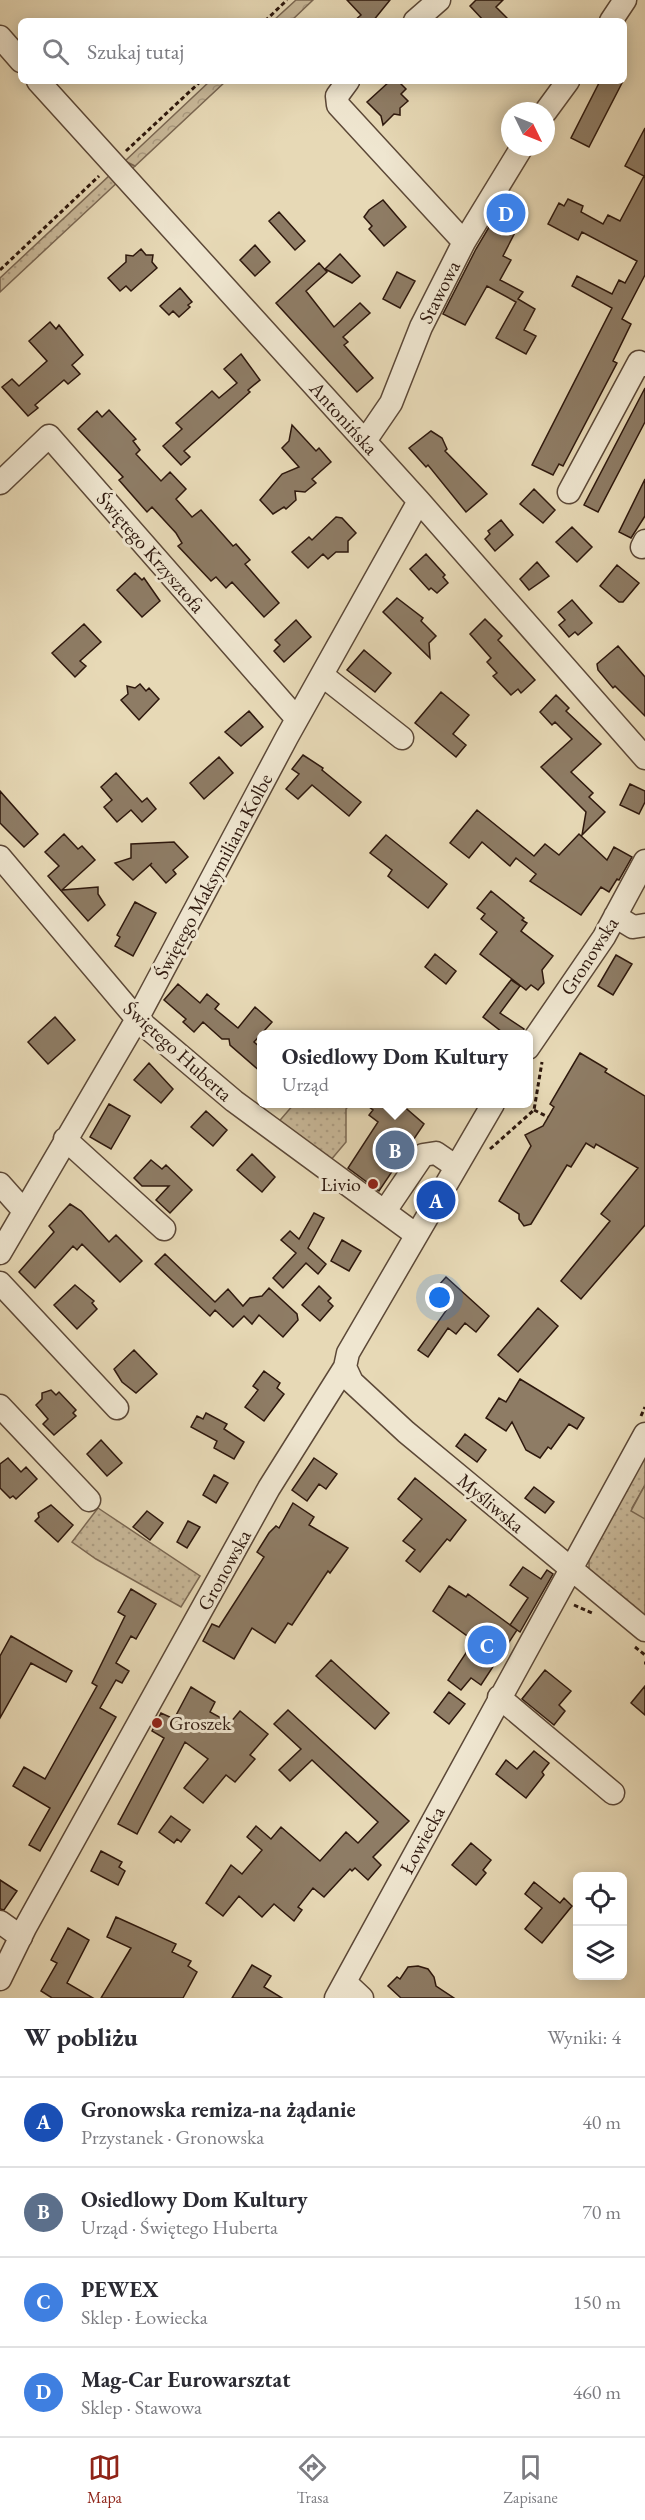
<!DOCTYPE html>
<html lang="pl">
<head>
<meta charset="utf-8">
<style>
	:root { --surface:#fff; --page:#f7f7f7; --text:#2b2b33; --muted:#7c7c81; --line:#e1e1e2; --accent:#8f2418 }
	body { margin:0; font-family:"EB Garamond",serif; background:var(--page); color:var(--text) }
	.controls { position:absolute; right:18px; bottom:18px; display:grid; overflow:hidden; border-radius:9px; box-shadow:0 3px 15px #0003 }
	.controls button { width:54px; height:54px; display:grid; place-items:center; padding:0; border:0; border-bottom:2px solid var(--line); background:var(--surface); color:var(--text); font:30px sans-serif }
	.compass { position:absolute; left:501px; top:102px; width:54px; height:54px; border-radius:50%; background:var(--surface); box-shadow:0 3px 15px #0003; rotate:133deg }
	.you { position:absolute; left:440px; top:1298px; width:21px; height:21px; margin:-15px; border:4px solid #fff; border-radius:50%; background:#1a73e8; box-shadow:0 0 0 9px #1a73e833 }
	.badge { display:grid; place-items:center; width:39px; height:39px; border-radius:50%; background:var(--accent); color:#fff; font-size:20px; font-weight:700 }
	.pin { position:absolute; translate:-50% -50%; border:3px solid #fff; box-shadow:0 2px 6px #0006 }
	.popup { position:absolute; left:257px; top:1030px; width:276px; height:78px; box-sizing:border-box; display:grid; place-content:center; border-radius:9px; background:var(--surface); filter:drop-shadow(0 2px 4px #0005); font-size:20px; white-space:nowrap; color:var(--muted) }
	.popup b { font-size:22px; color:var(--text) }
	.popup::after { content:''; position:absolute; left:50%; top:100%; margin-left:-12px; border:12px solid transparent; border-top-color:var(--surface) }
	.list { margin:0; padding:0; list-style:none }
	h2 { display:flex; justify-content:space-between; align-items:center; height:78px; margin:0; padding:0 24px; font-size:26px }
	h2 small { font-size:20px; font-weight:400; color:var(--muted) }
	.list li { display:grid; grid-template-columns:39px 1fr auto; gap:18px; align-items:center; box-sizing:border-box; height:90px; padding:0 24px; border-top:2px solid var(--line) }
	.list b { display:block; font-size:22px; white-space:nowrap }
	.list p { margin:0; font-size:20px; white-space:nowrap; color:var(--muted) }
	.list em { font-size:20px; font-style:normal; color:var(--muted) }
	.icon { flex:none; width:33px; height:33px; fill:none; stroke:currentColor; stroke-width:2; stroke-linecap:round; stroke-linejoin:round }
	.map { position:relative; flex:none; width:645px; height:1998px; overflow:hidden }
	.search { position:absolute; background:var(--surface); box-shadow:0 3px 15px #0003; left:18px; right:18px; top:18px; height:66px; display:flex; align-items:center; gap:15px; box-sizing:border-box; padding:0 21px; border-radius:9px; color:var(--muted); font-size:22px }
	.sheet { height:438px; background:var(--surface) }
	nav { display:flex; justify-content:space-around; align-items:center; box-sizing:border-box; height:84px; border-top:2px solid var(--line); background:var(--surface); font-size:16px; color:var(--muted) }
	nav a { display:grid; justify-items:center; gap:3px }
	nav .on { color:var(--accent) }
	.map>svg:first-child { display:block }
	.grass { fill:url(#grass-dots); stroke:#7b6853; stroke-width:1.5 }
	.forest { fill:url(#forest-crowns); stroke:#7b6853; stroke-width:1.5 }
	.pitch { fill:#c8b899; stroke:#7b6853; stroke-width:1.5 }
	.building { fill:#8e7c65; stroke:#2e180d; stroke-width:1.5 }
	.lines { fill:none; stroke-linecap:round; stroke-linejoin:round }
	.minor-casing { stroke:#5c4837; stroke-width:25 }
	.path { stroke:#2e180d; stroke-width:3; stroke-dasharray:4.5 3; stroke-linecap:butt }
	.minor { stroke:#efe6d0; stroke-width:22 }
	.poi-dot { fill:#8f2418; stroke:#efe6d0; stroke-width:2 }
	.labels { text-anchor:middle; stroke-width:6; stroke-linejoin:round; paint-order:stroke }
	.street-label { font-size:20px; fill:#2e180d; stroke:#efe6d0 }
	.poi-label { font-size:20px; fill:#2e180d; stroke:#efe6d0; text-anchor:end }
</style>
</head>
<body>
<div class="map">
<svg width="645" height="1998" viewBox="0 0 645 1998">
	<defs>
		<pattern id="grass-dots" width="8" height="8" patternUnits="userSpaceOnUse" patternTransform="scale(1.5)"><rect width="8" height="8" fill="#c8b899"/><path d="M2 2h.1M6 6h.1" fill="none" stroke="#ac9d83" stroke-width="1.8" stroke-linecap="round"/></pattern>
		<pattern id="forest-crowns" width="20" height="18" patternUnits="userSpaceOnUse" patternTransform="scale(1.5)"><rect width="20" height="18" fill="#c8b899"/><path d="M2 6a3 3 0 1 1 6 0M12 15a3 3 0 1 1 6 0" fill="none" stroke="#ac9d83"/></pattern>
	</defs>
	<rect width="100%" height="100%" fill="#e7d9b6"/>
	<filter id="stains"><feTurbulence type="fractalNoise" baseFrequency=".00333" numOctaves="4"/><feColorMatrix values="0 0 0 0 .2 0 0 0 0 .09 0 0 0 0 .02 0 0 0 .5 -.17"/></filter>
	<radialGradient id="worn" r=".72"><stop offset=".6" stop-color="#630" stop-opacity="0"/><stop offset="1" stop-color="#630" stop-opacity=".3"/></radialGradient>
	<!-- grass -->
	<path class="grass" d="M125,161L135,166L0,292V278Z
		M294,1104H350L346,1109V1142L330,1161L275,1126Z
		M645,1453V1485L632,1508L645,1516V1621L589,1570V1553Z
		M98,1508L200,1576L181,1607L96,1559L72,1542Z"/>
	<!-- forest -->
	<path class="forest" d="M296,0H313L291,21H273Z
		M210,81H226L135,166L125,161Z"/>
	<!-- pitch -->
	<path class="pitch" d="M645,1485V1519L631,1511Z"/>
	<!-- building -->
	<path class="building" d="M347,0H390L373,21H354L361,15Z
		M476,0H503L496,7L510,21H484L470,6Z
		M390,81H398L406,89L401,94L408,101L400,108V115L394,114L383,125L381,116L367,102Z
		M600,81H623L589,147L571,138Z
		M645,128V275L622,319L631,324L613,361L617,363L563,466L559,464L553,475L532,465L612,308L572,286L577,276L612,294L619,280L625,283L637,261L582,232L578,240L548,224L559,203L564,206L568,199L583,206L581,212L603,224L608,215L620,221L644,176L625,166Z
		M383,200L406,227L384,246L369,229L372,226L364,217L369,210Z
		M505,200L526,211L503,256L511,260L500,280L523,292L518,299L535,309L524,330L536,336L526,354L496,338L516,302L487,286L465,325L443,314L476,249Z
		M279,212L305,241L295,250L269,221Z
		M255,245L270,262L255,276L240,260Z
		M141,249L146,255H153L152,262L157,268L131,291L126,286L120,291L108,278L126,262V255L133,256Z
		M340,254L360,276L352,283L325,269Z
		M319,263L327,272L306,291L334,327L360,303L370,313L343,337L348,342L344,345L373,378L357,392L276,303Z
		M397,272L415,281L400,308L383,299Z
		M180,288L192,302L188,305L190,307L179,317L173,311L169,315L160,306Z
		M50,322L56,329L59,325L83,355L72,365L80,374L68,384L64,380L35,405L38,408L28,416L2,387L12,379L19,386L47,361L29,341Z
		M241,354L260,380L248,390L250,392L184,451L190,457L181,465L163,446L182,429L176,423L212,391L219,398L237,383L224,369Z
		M645,388V422L598,512L584,505Z
		M109,410L136,439L133,441L140,450L136,454L161,481L170,472L186,489L176,499L192,517L201,510L233,546L236,544L250,560L245,564L279,603L264,617L232,582L226,588L216,577L211,581L178,546L182,543L176,533L152,507L147,512L119,480L123,477L78,429L97,411L102,417Z
		M292,425L316,451L319,448L331,462L312,479L316,483L305,492L295,491L296,500L286,509L284,507L273,514L260,500L282,474L299,467L282,448L289,441Z
		M431,431L442,438L447,449L445,451L487,494L466,512L428,465L426,467L409,448Z
		M645,479V516L631,538L619,532Z
		M534,489L555,510L543,523L520,504Z
		M336,517L342,518L356,533L348,541V552H336L328,559L323,554L308,568L292,552L309,537L312,540Z
		M501,520L513,535L495,551L485,539L490,534L488,531Z
		M572,527L592,547L577,562L556,542Z
		M426,554L445,575L443,577L448,583L437,593L431,588L429,590L410,569Z
		M537,562L549,576L529,590L520,579Z
		M617,565L639,583L623,602H619L600,586Z
		M135,573L142,580L144,578L160,601L142,617L117,590Z
		M397,598L423,618L421,621L436,636L429,643L430,658L383,612Z
		M572,600L592,623L578,635L575,632L569,637L559,625L565,620L558,612Z
		M485,619L502,636L498,640L535,680L521,693L518,689L511,695L493,676L497,673L487,662L491,658L470,634Z
		M296,620L311,637L284,662L274,651L280,645L275,640Z
		M84,624L101,642L80,661L86,666L75,677L52,653Z
		M618,646L645,677V716L615,686L613,688L598,670L597,664Z
		M364,650L391,673L375,692L347,670Z
		M140,684L146,691L149,688L159,699L139,720L121,700L128,694L127,686L135,688Z
		M441,692L469,715L453,734L466,745L456,757L415,723Z
		M556,695L569,708L566,711L601,744L571,772L593,793L589,797L605,812L582,835L586,812L541,767L572,739L555,722L552,725L540,712Z
		M249,711L263,727L241,746L225,732Z
		M303,755L323,768L322,770L361,802L349,816L312,785L298,799L286,789L299,774L292,769Z
		M219,757L233,773L204,799L190,783Z
		M116,773L142,802L147,798L156,809L142,822L131,810L117,822L104,807L112,800L101,787Z
		M630,784L645,791V802L639,814L620,805Z
		M0,791L38,834L24,847L0,823Z
		M477,810L534,856L545,844L559,855L579,834L607,860L614,847L632,857L619,880L617,879L609,892L601,887L581,915L530,881L536,874L516,858L510,866L482,842L469,858L450,843Z
		M64,834L78,849L82,846L95,860L62,890L98,887V894L105,905L88,921L48,876L59,866L45,852Z
		M386,835L447,884L428,908L388,876L392,870L370,853Z
		M174,842L188,857L173,870L176,874L166,883L150,865L152,863L133,880L115,863L131,858V844Z
		M491,891L524,918L522,920L527,923L521,931L553,956L542,970L544,983L538,990L531,985L526,990L480,954L497,932L481,919L485,914L477,908Z
		M135,902L156,913L133,956L115,946L120,937L117,935Z
		M435,954L456,971L446,984L425,967Z
		M616,955L632,964L613,995L598,986Z
		M511,980L520,986L500,1013L524,1029L521,1035H506L483,1017Z
		M178,984L200,1003L207,994L219,1004L215,1009L238,1028L255,1007L272,1022L254,1042L261,1048V1072L230,1045L229,1039H222L203,1022L194,1032L183,1022L186,1019L164,1000Z
		M55,1017L75,1040L48,1064L28,1042Z
		M580,1053L607,1069L605,1072L645,1096V1225L581,1299L561,1281L610,1221L601,1214L638,1168L596,1144L594,1148L586,1143L571,1167L567,1165L531,1224L524,1226L519,1219V1214L499,1201L531,1146L525,1135L543,1126L554,1107L550,1104Z
		M149,1063L173,1089L161,1103L134,1080Z
		M109,1104L130,1116L111,1149L90,1137Z
		M365,1104H401L424,1124L379,1191L348,1168L378,1122L369,1115L373,1110Z
		M206,1111L227,1130L213,1146L191,1127Z
		M252,1154L275,1177L262,1192L237,1170Z
		M151,1160L162,1169L166,1165L192,1190L170,1213L156,1200L169,1186H142L134,1178Z
		M70,1204L81,1211L109,1242L116,1235L142,1261L120,1282L82,1244L77,1250L73,1246L35,1288L19,1272L54,1232L49,1226Z
		M314,1213L324,1218L308,1248L326,1264L318,1274L306,1263L283,1288L273,1278L296,1253L281,1240L290,1231L299,1239Z
		M342,1240L361,1251L349,1271L331,1261Z
		M165,1254L215,1302L228,1289L243,1306L250,1298L262,1296L269,1288L297,1314L298,1320L283,1337L259,1315L252,1324L244,1316L233,1327L215,1310L210,1316L155,1264Z
		M446,1277L489,1316L476,1332L465,1323L456,1334L448,1328L428,1357L418,1350L448,1308L431,1294Z
		M75,1285L94,1301L92,1303L97,1309L77,1329L54,1305Z
		M319,1286L331,1298L328,1301L333,1306L320,1321L302,1305Z
		M538,1308L558,1326L518,1372L498,1355Z
		M134,1350L157,1374L136,1393L122,1382L114,1369Z
		M264,1371L280,1383L277,1388L284,1394L264,1421L245,1407L258,1390L253,1386Z
		M520,1379L584,1418L577,1429L569,1424L551,1449L548,1447L540,1458L526,1450L512,1422L506,1431L486,1418L499,1398L506,1402Z
		M51,1390L56,1395L59,1392L76,1410L73,1413L76,1416L54,1435L43,1424L48,1419L36,1405L42,1399V1393Z
		M206,1413L227,1424L224,1429L244,1442L234,1459L214,1448L217,1441L191,1427L197,1416L203,1419Z
		M465,1434L486,1450L477,1462L456,1446Z
		M101,1440L122,1463L107,1476L87,1454Z
		M8,1458L21,1472L26,1467L37,1479L16,1499L13,1496L10,1498L0,1488V1464Z
		M314,1458L337,1474L326,1489L319,1484L307,1501L292,1490Z
		M214,1475L228,1483L216,1503L203,1495Z
		M415,1478L466,1520L450,1541L447,1539L420,1572L406,1561L415,1550L403,1541L422,1519L398,1499Z
		M534,1487L554,1502L545,1513L525,1498Z
		M293,1503L314,1517L309,1525L348,1548L330,1573L328,1571L292,1625L288,1623L275,1643L252,1628L234,1659L203,1641L212,1624L219,1627L264,1557L257,1552L269,1533L276,1526L279,1528Z
		M51,1505L73,1525L58,1542L35,1521L39,1517L38,1513Z
		M147,1511L163,1523L150,1540L133,1527Z
		M188,1521L200,1527L187,1548L177,1542Z
		M523,1567L541,1579L547,1570L553,1574L520,1632L510,1625L528,1598L510,1585Z
		M449,1586L466,1597L468,1594L517,1630L481,1685L471,1678L461,1690L448,1680L474,1641L433,1611Z
		M131,1589L156,1604L136,1639L131,1636L116,1663L129,1671L122,1683L116,1680L100,1708L116,1717L40,1851L29,1845L50,1808L13,1786L24,1767L45,1779L97,1686L92,1683L125,1616L118,1612Z
		M11,1636L72,1671L66,1682L31,1663L0,1718V1656Z
		M331,1660L389,1713L375,1729L316,1676Z
		M545,1670L571,1691L559,1705L565,1711L554,1725L522,1699Z
		M645,1686V1715L631,1703Z
		M191,1687L215,1702L210,1712L230,1723L240,1711L268,1734L250,1755L255,1759L235,1782L226,1775L203,1803L184,1788L208,1759L185,1742L137,1834L118,1824L164,1738L152,1731L161,1713L174,1719Z
		M449,1692L465,1704L449,1724L434,1712Z
		M288,1710L409,1821L373,1857L381,1865L368,1880L355,1868L352,1871L350,1869L324,1897L313,1888L298,1907L302,1910L294,1921L274,1904L262,1917L239,1896L223,1916L206,1903L231,1865L242,1874L262,1850L247,1837L256,1826L271,1839L281,1827L320,1861L346,1832L358,1843L378,1822L312,1760L290,1781L279,1770L301,1749L274,1724Z
		M534,1751L549,1763L542,1772L544,1775L526,1798L496,1774L506,1760L517,1769Z
		M171,1816L190,1830L181,1842L177,1839L174,1843L159,1832Z
		M471,1843L491,1860L483,1870L486,1873L476,1885L452,1865Z
		M101,1851L122,1862L119,1867L125,1871L118,1885L91,1871Z
		M0,1880L17,1891L4,1910L0,1909Z
		M534,1882L560,1903L564,1898L572,1906L542,1943L525,1929L542,1908L525,1894Z
		M116,1917L176,1944L172,1952L191,1961L188,1966L197,1972L183,1998H101L131,1948L107,1937Z
		M68,1928L89,1940L67,1983L93,1998H52L41,1991L57,1963L51,1960Z
		M252,1965L271,1976L264,1987L282,1998H232Z
		M418,1966L428,1969L434,1977L436,1986L454,1998H401L388,1986L397,1977L400,1979L408,1967Z"/>
	<g class="lines">
		<defs>
			<path id="minor" d="M415,21L439,0
				M611,21L625,0
				M0,37L21,61
				M38,81L419,501L645,758
				M348,81L337,96L338,105L464,242
				M546,111L568,81
				M365,441L391,403L421,327L464,242L522,147
				M0,483L49,436L297,719
				M569,492L639,362L645,365
				M642,547L645,541
				M322,675L402,738
				M0,857L137,1019L234,1101L415,1234
				M615,916L633,927L645,925
				M528,1048L604,937L645,861
				M65,1139L164,1229
				M0,1184L24,1211
				M385,1211L423,1155L436,1153L455,1166
				M0,1253L137,1019L287,737L419,501
				M0,1283L117,1408
				M345,1367L352,1382L406,1432L645,1630
				M0,1406L89,1500
				M499,1697L613,1793
				M0,1922L21,1937
				M0,1979L25,1928L269,1488L345,1367L348,1353L493,1104
				M345,1982L362,1998
				M336,1998L645,1434"/>
		</defs>
		<!-- minor casing -->
		<use href="#minor" class="minor-casing"/>
		<!-- path -->
		<path class="path" d="M265,21L287,0
			M126,151L201,81
			M0,270L99,176
			M534,1110L548,1117
			M490,1149L534,1110L542,1062
			M641,1416L645,1407
			M574,1605L592,1613
			M635,1647L645,1655
			M644,1663H645"/>
		<!-- minor -->
		<use href="#minor" class="minor"/>
	</g>
	<!-- markers -->
	<g class="poi-dot">
		<circle cx="373" cy="1184" r="6"/>
		<circle cx="157" cy="1723" r="6"/>
	</g>
	<g class="labels">
		<!-- street labels -->
		<g class="street-label">
			<text transform="translate(439 292) rotate(-63)" y="7">Stawowa</text>
			<text transform="translate(344 418) rotate(48)" y="7">Antonińska</text>
			<text transform="translate(151 552) rotate(49)" y="7">Świętego Krzysztofa</text>
			<text transform="translate(213 876) rotate(-62)" y="7">Świętego Maksymiliana Kolbe</text>
			<text transform="translate(589 956) rotate(-57)" y="7">Gronowska</text>
			<text transform="translate(178 1051) rotate(42)" y="7">Świętego Huberta</text>
			<text transform="translate(491 1503) rotate(40)" y="7">Myśliwska</text>
			<text transform="translate(224 1570) rotate(-61)" y="7">Gronowska</text>
			<text transform="translate(422 1840) rotate(-62)" y="7">Łowiecka</text>
		</g>
		<!-- poi labels -->
		<g class="poi-label">
			<text x="361" y="1191">Livio</text>
			<text x="169" y="1730" text-anchor="start">Groszek</text>
		</g>
	</g>
	<rect width="100%" height="100%" filter="url(#stains)"/>
	<rect width="100%" height="100%" fill="url(#worn)"/>
</svg>
<div class="controls">
<button><svg class="icon" aria-label="locate" viewBox="0 0 24 24"><circle cx="12" cy="12" r="6"/><path d="M12 2v4M12 18v4M2 12h4M18 12h4"/></svg></button>
<button><svg class="icon" aria-label="layers" viewBox="0 0 24 24"><path d="M12 4l9 5-9 5-9-5zM3 14l9 5 9-5"/></svg></button>
</div>
<svg class="compass" viewBox="-18 -18 36 36"><path d="M0-13l5 13h-10z" fill="#e53935"/><path d="M0 13l5-13h-10z" fill="#7c7c81"/></svg>
<div class="you"></div>
<div class="pin badge" style="left:436px;top:1200px;background:#1a4fb4">A</div>
<div class="pin badge" style="left:395px;top:1150px;background:#5c6f8a">B</div>
<div class="popup"><b>Osiedlowy Dom Kultury</b>Urząd</div>
<div class="pin badge" style="left:487px;top:1645px;background:#3f7fe0">C</div>
<div class="pin badge" style="left:506px;top:213px;background:#3f7fe0">D</div>
<div class="search"><svg class="icon" aria-label="search" viewBox="0 0 24 24"><circle cx="10" cy="10" r="6"/><path d="M15 15l6 6"/></svg>Szukaj tutaj</div>
</div>
<section class="sheet">
<h2>W pobliżu<small>Wyniki: 4</small></h2>
<ul class="list">
<li><span class="badge" style="background:#1a4fb4">A</span><div><b>Gronowska remiza-na żądanie</b><p>Przystanek · Gronowska</p></div><em>40 m</em></li>
<li><span class="badge" style="background:#5c6f8a">B</span><div><b>Osiedlowy Dom Kultury</b><p>Urząd · Świętego Huberta</p></div><em>70 m</em></li>
<li><span class="badge" style="background:#3f7fe0">C</span><div><b>PEWEX</b><p>Sklep · Łowiecka</p></div><em>150 m</em></li>
<li><span class="badge" style="background:#3f7fe0">D</span><div><b>Mag-Car Eurowarsztat</b><p>Sklep · Stawowa</p></div><em>460 m</em></li>
</ul>
</section>
<nav>
<a class="on"><svg class="icon" aria-label="map" viewBox="0 0 24 24"><path d="M3 6l6-2 6 2 6-2v14l-6 2-6-2-6 2zM9 4v14M15 6v14"/></svg>Mapa</a>
<a><svg class="icon" aria-label="directions" viewBox="0 0 24 24"><path d="M12 3l9 9-9 9-9-9zM9 14v-3h6M13 9l2 2-2 2"/></svg>Trasa</a>
<a><svg class="icon" aria-label="saved" viewBox="0 0 24 24"><path d="M7 4h10v16l-5-4-5 4z"/></svg>Zapisane</a>
</nav>
</body>
</html>
